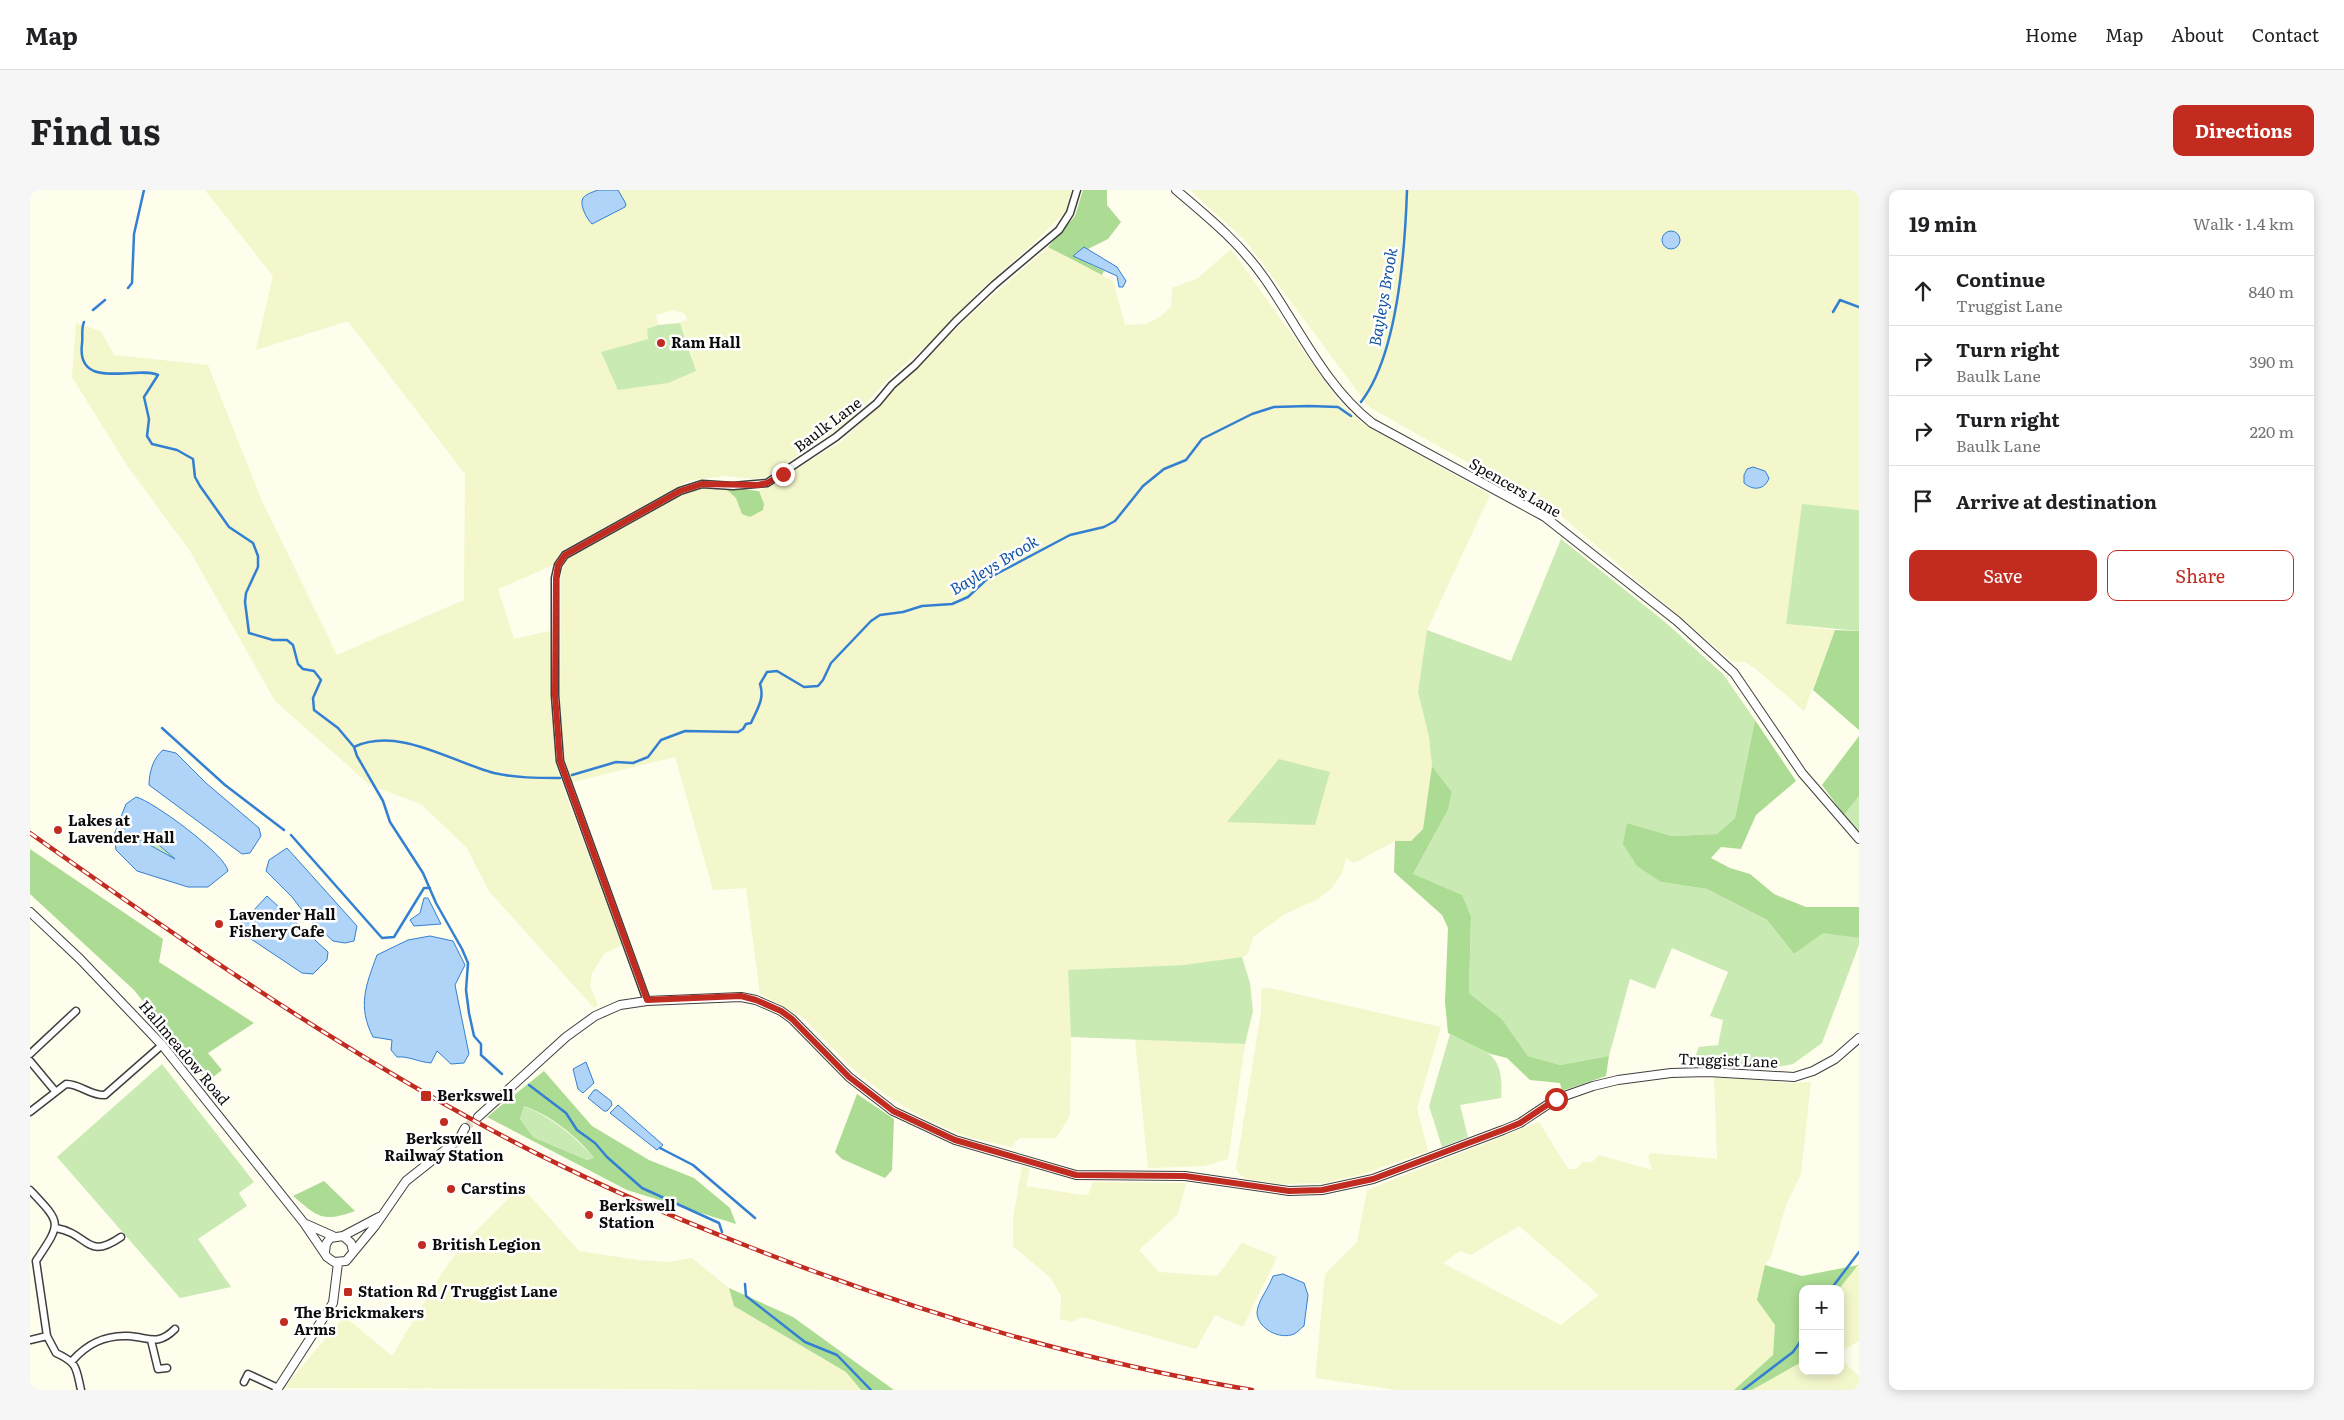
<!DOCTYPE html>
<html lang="en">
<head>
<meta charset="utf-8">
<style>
	:root { --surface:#fff; --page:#f6f6f6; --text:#202124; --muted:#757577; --line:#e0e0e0; --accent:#c12b20 }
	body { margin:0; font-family:Literata,serif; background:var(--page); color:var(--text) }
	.controls { position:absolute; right:15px; bottom:15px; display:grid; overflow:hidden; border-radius:10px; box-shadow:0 2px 12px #0003 }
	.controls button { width:45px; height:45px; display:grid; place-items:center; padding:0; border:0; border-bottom:1px solid var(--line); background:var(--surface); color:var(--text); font:25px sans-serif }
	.stop { position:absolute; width:15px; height:15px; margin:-11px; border:4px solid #c12b20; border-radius:50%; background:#fff }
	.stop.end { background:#c12b20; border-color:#fff; box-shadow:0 1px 5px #0008 }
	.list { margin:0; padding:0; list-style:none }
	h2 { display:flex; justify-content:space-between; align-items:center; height:65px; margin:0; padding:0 20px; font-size:21px }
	h2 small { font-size:16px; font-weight:400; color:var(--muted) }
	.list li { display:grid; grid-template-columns:32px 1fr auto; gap:15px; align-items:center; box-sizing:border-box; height:70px; padding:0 20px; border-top:1px solid var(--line) }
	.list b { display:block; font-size:19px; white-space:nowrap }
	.list p { margin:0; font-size:16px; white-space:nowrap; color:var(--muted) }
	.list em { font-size:16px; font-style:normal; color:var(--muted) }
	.actions { display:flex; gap:10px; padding:15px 20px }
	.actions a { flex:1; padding:11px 0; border:1px solid var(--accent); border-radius:10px; text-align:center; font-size:18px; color:var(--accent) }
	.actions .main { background:var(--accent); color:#fff }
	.icon { flex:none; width:28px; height:28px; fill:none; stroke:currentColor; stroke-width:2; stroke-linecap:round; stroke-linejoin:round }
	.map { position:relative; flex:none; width:1829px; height:1200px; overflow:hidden; border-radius:10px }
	header { display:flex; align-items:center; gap:30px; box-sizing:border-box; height:70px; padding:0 25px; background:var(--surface); border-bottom:1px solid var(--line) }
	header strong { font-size:24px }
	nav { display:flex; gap:28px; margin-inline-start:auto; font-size:18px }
	.intro { display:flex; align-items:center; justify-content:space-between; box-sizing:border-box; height:120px; padding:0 30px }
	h1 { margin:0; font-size:35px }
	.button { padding:12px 22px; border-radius:10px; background:var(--accent); color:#fff; font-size:18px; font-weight:700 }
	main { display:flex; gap:30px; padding:0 30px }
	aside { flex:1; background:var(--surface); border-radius:10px; box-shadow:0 2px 12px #0003 }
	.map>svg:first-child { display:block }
	.farmland { fill:#f4f6cb; fill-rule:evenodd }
	.green { fill:#caeab4 }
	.forest { fill:#acdc93; fill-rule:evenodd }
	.water { fill:#afd4f8; stroke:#3380d2; fill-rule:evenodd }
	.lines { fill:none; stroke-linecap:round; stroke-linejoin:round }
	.stream { stroke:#3380d2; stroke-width:2.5 }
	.tertiary-tunnel { stroke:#dbd9ca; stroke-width:8; stroke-dasharray:8 4; stroke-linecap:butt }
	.minor-casing { stroke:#3f3f3f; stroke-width:9 }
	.tertiary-casing { stroke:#3f3f3f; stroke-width:10 }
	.minor { stroke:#fff; stroke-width:6 }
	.tertiary { stroke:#fff; stroke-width:8 }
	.rail-casing { stroke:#c12b20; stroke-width:4.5 }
	.rail { stroke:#fff; stroke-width:2.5; stroke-dasharray:8; stroke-linecap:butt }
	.route { stroke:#c12b20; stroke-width:6 }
	.poi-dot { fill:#c12b20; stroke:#fff; stroke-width:2 }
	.labels { text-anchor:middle; stroke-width:5; stroke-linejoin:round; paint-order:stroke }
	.poi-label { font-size:15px; font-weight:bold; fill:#0c0c0c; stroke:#fff; text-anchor:start }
	.street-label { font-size:15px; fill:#0c0c0c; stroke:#fff }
	.water-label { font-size:16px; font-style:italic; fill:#1253a2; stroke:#fff }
</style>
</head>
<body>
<header>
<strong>Map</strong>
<nav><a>Home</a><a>Map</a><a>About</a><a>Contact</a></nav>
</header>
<div class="intro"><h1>Find us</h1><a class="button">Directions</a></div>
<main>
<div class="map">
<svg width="1829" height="1200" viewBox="0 0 1829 1200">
	<rect width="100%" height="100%" fill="#fffdec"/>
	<!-- farmland -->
	<path class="farmland" d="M175,0H1041L1036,21L1008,49L949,101L907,146L856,191L822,229L736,287L725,289L694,286L658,291L532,361L523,375L468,399L484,449L520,441L523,455L526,572L531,592L592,755L575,763L562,783L560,796L568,815L564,818L459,701L437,658L391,614L340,595L245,511L160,361L96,274L42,187L46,133L71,141L84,165L178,175L231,309L307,465L434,410L435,284L318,131L226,160L243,86ZM643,120L654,123L657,129L650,133L663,167L571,162L619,149L617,139L628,135L626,125Z
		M1160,0H1829V320L1772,315L1756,434L1805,440L1774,521L1726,479L1715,472H1703L1528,323L1339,217L1216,51Z
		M1018,57L1083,91L1095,135L1116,134L1131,126L1141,117L1142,98L1168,88L1201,59L1311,214L1332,233L1460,305L1397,440L1388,502L1399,547L1402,576L1393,639L1381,651H1365L1324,673L1316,668L1312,683L1302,698L1288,709L1255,724L1224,746L1217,765L1212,767L1153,775L1038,780L1041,847L1040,926L1026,948H989L981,957L934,946L888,925L853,903L823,879L774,828L730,804L716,698L683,700L645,567L543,592L536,576L530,540L531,393L532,380L536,371L543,364L648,305L673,297L687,296L705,300L729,301L810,253L938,127Z
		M1240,798L1411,837L1387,918L1398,961L1333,984L1295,993L1251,994L1217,989L1210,985L1206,978L1231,822V799Z
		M1105,849L1215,854L1198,969L1174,976L1118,978Z
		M1684,887L1758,893L1781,892L1771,984L1756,1015L1741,1066L1735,1075L1745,1135L1743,1165L1704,1200H1368L1285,1188L1295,1084L1327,1052L1337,1000L1509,932L1538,979H1547L1552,972H1562L1569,965L1622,980L1618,966L1621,963L1687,969ZM1489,1036L1569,1105L1531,1135L1413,1073L1430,1061L1441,1065Z
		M992,976L1000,979L996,996L1052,1005L1059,1004L1062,992L1156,993L1148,1024L1109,1060L1129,1082L1187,1086L1212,1053L1247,1067L1213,1137L1185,1125L1166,1159L1052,1127L1042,1132L1030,1129L1031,1106L1021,1088L983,1056V1029Z
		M491,996L549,1061L608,1070L637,1072L662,1068L699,1098L704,1116L816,1182L831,1200L254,1198L314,1126L362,1166L412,1083L433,1054Z
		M1829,1073V1151L1810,1162L1809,1099Z
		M1773,1167V1181H1810V1169L1829,1186V1200H1722L1768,1174Z"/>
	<!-- green -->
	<path class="green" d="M650,133L666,181L638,193L588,200L571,162L618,149L617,139L628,135Z
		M1772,314L1829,320V441L1756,434Z
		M1531,349L1634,431L1693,484L1725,530L1705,628L1687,644L1642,646L1597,633L1631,692L1677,699L1737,730L1764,764L1793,742L1829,748V755L1792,853L1763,874L1738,879L1666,876V864L1669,857L1688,855L1693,830L1680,826L1698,782L1642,758L1625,799L1600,789L1579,866L1530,875L1498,866L1472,829L1439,803L1441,727L1383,684L1418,620L1422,602L1402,576L1399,547L1388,502L1397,440L1481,471Z
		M1249,569L1300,582L1285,635L1197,632Z
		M1829,606V642L1814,625Z
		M109,643L121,648L145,669L107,648V644Z
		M1212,767L1220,793L1223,821L1215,854L1041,847L1038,780L1153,775Z
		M1420,844C1456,861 1475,862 1471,908L1430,915L1438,947L1412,957L1399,916Z
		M132,874L224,992L209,1003L217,1016L168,1049L201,1097L150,1108L27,967Z
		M494,916C521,927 545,946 564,968L557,970L503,947L490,929Z"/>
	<!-- forest -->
	<path class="forest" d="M1053,0H1077V15L1091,32L1078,49L1044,66L1074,81L1072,85L1018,57L1045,26Z
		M694,297L729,301L734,314L733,320L720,327L712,324L706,308Z
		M1805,440L1829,441V540L1783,500Z
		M1725,530L1766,591L1726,625L1711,659L1691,657L1681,668L1700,678L1720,684L1744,704L1776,717H1829V748L1793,743L1764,764L1737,730L1677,699L1631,692L1607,676L1593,654L1597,633L1642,646L1687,644L1705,628Z
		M1829,546V606L1814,625L1792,595Z
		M1402,576L1422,602L1418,620L1383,684L1432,705L1441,727L1439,803L1472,829L1498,866L1530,875L1579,866L1576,886L1532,901L1530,893L1500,890L1477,868L1461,864L1418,843L1415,812L1418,738L1412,725L1364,682L1365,651H1381L1393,639Z
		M0,659L133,749L129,772L224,833L178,863L192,880L177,892L104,800L0,704Z
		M514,881L562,936L619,970L664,988L700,1018L706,1034L597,1000L457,927ZM494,916C520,925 547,946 564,968L557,970L503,947L490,929Z
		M827,904L864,929L862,980L855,988L812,969L805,962Z
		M294,991L325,1021C292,1033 288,1027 263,1006Z
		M1735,1075L1772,1086L1828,1075L1809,1099H1773V1167L1768,1174L1722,1200H1704L1743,1165L1745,1135L1727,1110Z
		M699,1098L763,1127L864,1200H831L816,1182L704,1116Z"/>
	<!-- water -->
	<path class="water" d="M568,0H588L596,14L595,17L562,34C557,29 549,15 553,8C556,4 563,2 568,0Z
		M1632 50a9 9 0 1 1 18 0a9 9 0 1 1-18 0Z
		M1054,57L1087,77L1096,91L1093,97H1089L1087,86L1043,66Z
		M1723,277L1735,281L1739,288C1735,300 1723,301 1714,293V285L1717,279Z
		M133,560L146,563L176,593L229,638L231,646L220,663L212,664L119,595C119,583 123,568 133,560Z
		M106,607C123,611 196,665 198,681L178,697H158L107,681L86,660L84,645L96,614ZM109,643L121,648L145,669L107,648V644Z
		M257,658L327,736L324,751L315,753L303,751L278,728L262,707L236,681L239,670Z
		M237,706L298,762L297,770L283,784L272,783L212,743L210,735Z
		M394,708H398L411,734L384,736L380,730L390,723Z
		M400,746L423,751L435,775L425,795L439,864L434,873L421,874L407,861L401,873C388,872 379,866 367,867L361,860L362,850L343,847C327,816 336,795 347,765L378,750Z
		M556,872L564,893L553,903L548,899L543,879Z
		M564,900H567L581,911L582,915L577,921H574L558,908Z
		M588,915L633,955L627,960L580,923Z
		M1253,1084L1274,1093L1278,1105L1274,1136C1271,1138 1268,1142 1264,1144C1250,1150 1228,1139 1227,1123C1227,1112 1239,1098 1243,1086Z"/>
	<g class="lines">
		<!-- stream -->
		<path class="stream" d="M98,98L102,93L104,44L114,0
			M63,120L75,110
			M1803,122L1810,110L1829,117
			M54,132C51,139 53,146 52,154C46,202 107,175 128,185L114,207L119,229L117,246L122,254L147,260L163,269L165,287L170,296L199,337L223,353L228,366V377L216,403L215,412L219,443L243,450H257L263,455L268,474L273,479L284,481L291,490L283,508L284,520L308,538L324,557L327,566L353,611L360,632L393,683L406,713L432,759L438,773L436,800L439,823L444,846L451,854V865L472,884
			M1331,212C1368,164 1375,60 1377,0
			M132,538L195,595L254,640
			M324,557C368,536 422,572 464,583C485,588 508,588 530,588
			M542,585L586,572L603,573L618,567L631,550L655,541L708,542L713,539L716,534L721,533C727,519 735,509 730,494L737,482L747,481L774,497L788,496L793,490L801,473L841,431L850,425L873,422L892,416L922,414L938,407L957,389L1040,345L1074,337L1085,331L1113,296L1134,279L1156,270L1172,249L1222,224L1244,217L1279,216L1308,217L1321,226
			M261,645L352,748L364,747L394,698H400
			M499,895L536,923L547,940L565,953L577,967L612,998L689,1033L692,1042
			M630,958L663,975L725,1028
			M715,1094L716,1106L775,1152L807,1165L841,1200
			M1801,1099L1829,1062
			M1713,1200L1763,1162L1773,1148"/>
		<!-- tertiary-tunnel -->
		<path class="tertiary-tunnel" d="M435,938L448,927"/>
		<defs>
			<path id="minor" d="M617,811L530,571L525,505V388L528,375L535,365L650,301L672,294L703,296L737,293L806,247L847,213L862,195L885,175L926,131L964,95L1029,40L1040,23L1047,0
				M0,864L46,821
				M0,871L25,901
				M0,922L36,894C51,894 60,906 75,905L132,855
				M0,1000C32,1034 32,1032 6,1071L17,1146L26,1163C48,1173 46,1178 51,1200
				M26,1038C60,1044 56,1071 91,1047
				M0,1150L17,1146
				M121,1150L128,1179L137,1178
				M42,1171C57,1154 74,1145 98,1146C119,1147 127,1157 145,1139
				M214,1192L218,1184L248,1198"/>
			<path id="tertiary" d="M1146,0C1178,27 1211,54 1235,89C1269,138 1295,196 1342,233L1515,327L1647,431L1704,483L1772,583L1829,649
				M0,722L50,769L132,855L274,1033L297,1067L304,1072L316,1071L345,1036L376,991L429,949L435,938
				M448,927L536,847L565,826L590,815L617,811L711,807L726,810L751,821L762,829L819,887L863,921L925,950L1046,985L1155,986L1259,1001L1292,1000L1343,989L1473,940L1490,933L1526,909L1563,896L1588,890L1641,883L1678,882L1764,887L1783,881L1805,869L1829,848
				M276,1034L303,1046
				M313,1046L321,1053L323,1061
				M295,1062L296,1054L300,1048L313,1046L349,1027
				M247,1200L303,1113L308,1073"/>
		</defs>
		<!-- minor casing -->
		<use href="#minor" class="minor-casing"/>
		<!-- tertiary casing -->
		<use href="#tertiary" class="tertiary-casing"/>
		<!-- minor -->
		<use href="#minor" class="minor"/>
		<!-- tertiary -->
		<use href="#tertiary" class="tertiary"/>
		<defs>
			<path id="rail" d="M0,643C141,743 282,841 434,925C523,975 617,1017 712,1054C877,1119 1047,1171 1222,1200"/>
		</defs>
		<!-- rail casing -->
		<use href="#rail" class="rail-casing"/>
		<!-- rail -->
		<use href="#rail" class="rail"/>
	</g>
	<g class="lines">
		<!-- route -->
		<path class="route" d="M753,284L737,293L728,295L672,294L650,301L535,365L528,375L526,388L525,505L530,571L617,810L711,806L726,810L751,821L762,829L819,887L863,921L925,950L1046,985L1155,986L1259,1001L1292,1000L1343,989L1473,940L1490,933L1526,909"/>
	</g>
	<!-- markers -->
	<g class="poi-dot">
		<circle cx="631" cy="153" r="5"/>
		<circle cx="28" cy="640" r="5"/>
		<circle cx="189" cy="734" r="5"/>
		<rect x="390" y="900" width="12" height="12" rx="2.5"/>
		<circle cx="414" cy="932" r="5"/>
		<circle cx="421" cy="999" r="5"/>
		<circle cx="559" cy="1025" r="5"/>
		<circle cx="392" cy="1055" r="5"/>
		<rect x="313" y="1097" width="10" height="10" rx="2.5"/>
		<circle cx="254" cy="1132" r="5"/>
	</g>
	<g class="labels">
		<!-- poi labels -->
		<g class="poi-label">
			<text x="641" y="158">Ram Hall</text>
			<text x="38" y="636">Lakes at<tspan x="38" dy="17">Lavender Hall</tspan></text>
			<text x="199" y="730">Lavender Hall<tspan x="199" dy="17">Fishery Cafe</tspan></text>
			<text x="407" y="911">Berkswell</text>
			<text x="414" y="954" text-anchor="middle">Berkswell<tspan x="414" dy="17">Railway Station</tspan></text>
			<text x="431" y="1004">Carstins</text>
			<text x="569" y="1021">Berkswell<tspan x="569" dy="17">Station</tspan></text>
			<text x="402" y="1060">British Legion</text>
			<text x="328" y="1107">Station Rd / Truggist Lane</text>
			<text x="264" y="1128">The Brickmakers<tspan x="264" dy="17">Arms</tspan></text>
		</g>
		<!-- street labels -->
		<g class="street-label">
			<text transform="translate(798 235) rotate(-37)" y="5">Baulk Lane</text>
			<text transform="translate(1485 298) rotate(30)" y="5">Spencers Lane</text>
			<text transform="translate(154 863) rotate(50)" y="5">Hallmeadow Road</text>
			<text transform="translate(1698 871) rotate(2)" y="5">Truggist Lane</text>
		</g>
		<!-- water labels -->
		<g class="water-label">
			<text transform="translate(1353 107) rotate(-80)" y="6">Bayleys Brook</text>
			<text transform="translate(964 375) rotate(-31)" y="6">Bayleys Brook</text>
		</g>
	</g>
</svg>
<div class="controls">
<button>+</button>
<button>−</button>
</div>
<div class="stop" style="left:1526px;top:909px"></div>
<div class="stop end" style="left:753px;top:284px"></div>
</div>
<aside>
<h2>19 min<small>Walk · 1.4 km</small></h2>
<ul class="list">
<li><svg class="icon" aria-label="ahead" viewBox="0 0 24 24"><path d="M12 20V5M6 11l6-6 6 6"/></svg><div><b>Continue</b><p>Truggist Lane</p></div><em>840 m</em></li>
<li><svg class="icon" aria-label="right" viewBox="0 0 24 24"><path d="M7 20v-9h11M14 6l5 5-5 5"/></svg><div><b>Turn right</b><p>Baulk Lane</p></div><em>390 m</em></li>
<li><svg class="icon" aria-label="right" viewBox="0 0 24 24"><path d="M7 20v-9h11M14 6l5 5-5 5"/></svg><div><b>Turn right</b><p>Baulk Lane</p></div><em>220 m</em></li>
<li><svg class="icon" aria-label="arrive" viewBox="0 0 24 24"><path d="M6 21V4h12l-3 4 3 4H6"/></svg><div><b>Arrive at destination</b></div></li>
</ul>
<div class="actions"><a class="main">Save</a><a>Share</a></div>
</aside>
</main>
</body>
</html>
